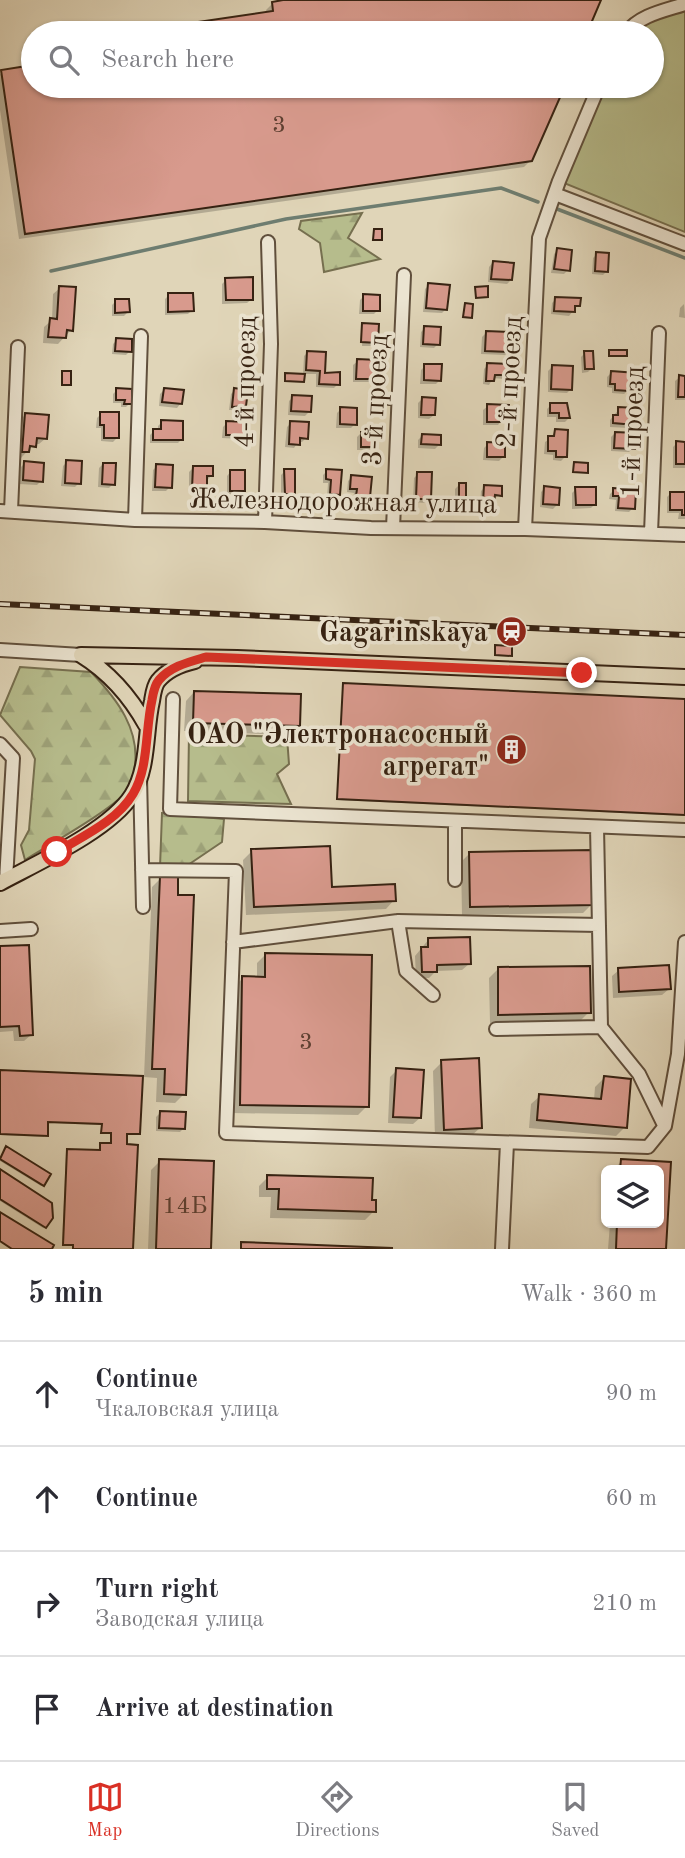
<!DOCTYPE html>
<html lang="en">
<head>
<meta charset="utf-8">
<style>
	:root { --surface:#fff; --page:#f2f2f3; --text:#2b2b33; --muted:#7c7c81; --line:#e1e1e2; --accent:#d93025 }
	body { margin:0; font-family:"Old Standard TT",serif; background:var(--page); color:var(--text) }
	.controls { position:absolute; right:21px; bottom:21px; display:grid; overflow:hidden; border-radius:10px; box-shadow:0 2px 5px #0004 }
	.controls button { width:63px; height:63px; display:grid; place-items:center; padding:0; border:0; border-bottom:2px solid var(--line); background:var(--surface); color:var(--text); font:35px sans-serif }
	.stop { position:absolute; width:21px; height:21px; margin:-16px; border:5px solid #d93025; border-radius:50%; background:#fff }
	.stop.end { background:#d93025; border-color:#fff; box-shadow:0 2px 7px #0008 }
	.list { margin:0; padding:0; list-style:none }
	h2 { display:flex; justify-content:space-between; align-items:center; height:91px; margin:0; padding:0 28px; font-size:30px }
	h2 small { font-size:23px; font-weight:400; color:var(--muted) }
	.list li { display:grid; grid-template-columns:46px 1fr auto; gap:21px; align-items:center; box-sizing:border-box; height:105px; padding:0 28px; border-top:2px solid var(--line) }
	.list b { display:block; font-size:26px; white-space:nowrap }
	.list p { margin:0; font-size:23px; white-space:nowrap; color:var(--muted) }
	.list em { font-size:23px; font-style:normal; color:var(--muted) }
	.icon { flex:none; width:38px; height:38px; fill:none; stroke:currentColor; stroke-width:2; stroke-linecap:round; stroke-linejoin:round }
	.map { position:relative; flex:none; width:685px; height:1249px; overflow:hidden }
	.search { position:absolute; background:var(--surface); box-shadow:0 2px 5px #0004; left:21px; right:21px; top:21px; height:77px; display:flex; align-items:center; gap:18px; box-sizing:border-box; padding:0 24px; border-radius:38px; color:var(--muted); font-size:26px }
	.sheet { height:511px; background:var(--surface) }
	nav { display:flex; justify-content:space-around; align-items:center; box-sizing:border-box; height:98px; border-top:2px solid var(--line); background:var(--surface); font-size:19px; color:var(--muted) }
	nav a { display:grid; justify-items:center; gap:4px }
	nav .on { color:var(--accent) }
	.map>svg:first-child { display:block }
	.forest { fill:url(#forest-firs); stroke:#766f4f; stroke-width:2 }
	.garden { fill:#b6bc8c; stroke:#766f4f; stroke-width:2 }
	.shadow { fill:#0003 }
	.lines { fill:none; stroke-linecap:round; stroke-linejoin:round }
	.stream { stroke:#6e7d70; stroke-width:3.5 }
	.building { fill:#d89a8d; stroke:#362212; stroke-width:2 }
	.minor-casing { stroke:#604f3c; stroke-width:16 }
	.major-casing { stroke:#362212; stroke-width:18 }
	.minor { stroke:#ebe4d1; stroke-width:12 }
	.major { stroke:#e0d5b8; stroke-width:14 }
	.rail-casing { stroke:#362212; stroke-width:6 }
	.rail { stroke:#ebe4d1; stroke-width:3.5; stroke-dasharray:10; stroke-linecap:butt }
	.route { stroke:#d93025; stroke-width:9 }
	.labels { text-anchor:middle; stroke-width:7; stroke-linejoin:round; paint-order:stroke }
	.number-label { font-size:24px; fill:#5e4031 }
	.street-label { font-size:28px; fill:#362212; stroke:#ebe4d1 }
	.poi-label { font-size:28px; font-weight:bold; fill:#362212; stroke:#ebe4d1; text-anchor:end }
</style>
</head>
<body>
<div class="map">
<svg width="685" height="1249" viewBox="0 0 685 1249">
	<defs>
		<pattern id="forest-firs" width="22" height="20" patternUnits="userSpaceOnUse" patternTransform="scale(1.75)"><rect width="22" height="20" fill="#b6bc8c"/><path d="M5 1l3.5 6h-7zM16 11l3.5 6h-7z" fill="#9da178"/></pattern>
	</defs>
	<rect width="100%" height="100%" fill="#e0d5b8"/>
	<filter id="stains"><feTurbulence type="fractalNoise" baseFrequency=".00286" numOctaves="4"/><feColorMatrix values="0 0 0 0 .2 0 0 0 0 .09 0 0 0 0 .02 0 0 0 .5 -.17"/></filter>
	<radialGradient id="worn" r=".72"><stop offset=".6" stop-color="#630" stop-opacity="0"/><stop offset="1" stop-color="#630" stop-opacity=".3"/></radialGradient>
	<!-- forest -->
	<path class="forest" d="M362,213L348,238L380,259L324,272L320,243L299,229L301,221Z
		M20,667L91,672C117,699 142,731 134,771C133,775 133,783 130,787C117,808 48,845 25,860L21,845L29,830L35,759L31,751L0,715Z
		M189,734L287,737L289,764L277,774L291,804L188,801Z
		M162,813L224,819L222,842L182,869L160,867Z"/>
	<!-- garden -->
	<path class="garden" d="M685,4V232L559,181L599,86H652V33H626Z"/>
	<!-- shadow -->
	<path class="shadow" d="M295,0H599L585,33H135L267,14L266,10L273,3Z
		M33,67V86H563L531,160L524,167L19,239L0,110V74Z
		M558,250L568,270L564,274L551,273L554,254Z
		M597,254L607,271L603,275L592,274L593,258Z
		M493,262L511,280L507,284L488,282L489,267Z
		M226,280L252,299L247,303L222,304V284Z
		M429,285L446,309L442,313L423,312L425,289Z
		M60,288L71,330L58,344L43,343L44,327L52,320L53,294Z
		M169,295L192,310L188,314L165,315V299Z
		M364,296L378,310L374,314H359L360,300Z
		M556,299L578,305L569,316L551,314L552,303Z
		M116,301L128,312L124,316H112V305Z
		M684,304L685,318L679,317L680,308Z
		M363,325L376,342L372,346H362L363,327H361Z
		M425,328L438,344L434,348L420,347L421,332Z
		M486,333L509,351L505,355L481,354L482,337Z
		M117,340L130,351L126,355L112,354L113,344Z
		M308,352L323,375L338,384L334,388L316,387V374H303V381L301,382H284L286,375L303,376L304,356Z
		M585,353L592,368L588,372L582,373L581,357Z
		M358,361L375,378L371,382H353V365Z
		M488,365L508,375L504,379L493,378L489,385L483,384L484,369Z
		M425,366L440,380L436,384H420L421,370Z
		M552,367L571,389L567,393L548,392V371Z
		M611,373L634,385L624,394L612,393V388L607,387V377Z
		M680,377H685V400H675V381Z
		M117,390L130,403L126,407H121V403H113V394Z
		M164,390L181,403L177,408L159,406L160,394Z
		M235,390L245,405L241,409L229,410L231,394Z
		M293,397L309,412L305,416L288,415L289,401Z
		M422,399L434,415L429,419L418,418V403Z
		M551,405L569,418L565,422H556V417H547V409Z
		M488,406L507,414L498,425H483V410Z
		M341,409L355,424L351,428H336L337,413Z
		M619,409L633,424L629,428L610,427V420Z
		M101,414L117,438L113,442L101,441V428H96L97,418Z
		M25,415L46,438L39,444H34L21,458H16L19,421Z
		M162,422L182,439L178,443H150V435L154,431H158V426Z
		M227,423L245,435L241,439L222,438L223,427Z
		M291,423L306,438L302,442H298L294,448L285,447L287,427Z
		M555,431L565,457L561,461L553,460V455L544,454L545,442L551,438Z
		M361,433L373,446L369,450H357V437Z
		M615,433L633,448L629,452L611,451V437Z
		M422,436L439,445L435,449L418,448V440Z
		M677,443H685V468H673V447Z
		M488,444L503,457L499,461L483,460L484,448Z
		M67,462L79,483L75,487L61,486L63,466Z
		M25,463L41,481L37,485L19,484L21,467Z
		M103,464L113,484L109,488L98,487L99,468Z
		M157,466L170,487L166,491H152L153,470Z
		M193,468L211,476L206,481V489L202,493H189V472Z
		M231,471L243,491L239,495L227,494V476Z
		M285,471L293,493L289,497H281V475Z
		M327,471L338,494L334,498H327L328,483H323V475Z
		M418,474L429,499L425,503L413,502L414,478Z
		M352,477L369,496L364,500L353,499L354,493L347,492L348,481Z
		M459,485L464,500L460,504H455V489Z
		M485,487L500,495L493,499L489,506H480L481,491Z
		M545,488L557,505L553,509L540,507L541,492Z
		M576,489L595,504L591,508L572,509V493Z
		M614,490L633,508L629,512L615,511L616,500L609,499L610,494Z
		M671,493L685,494V519H678L679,513H667V497Z
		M344,685L685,701V816L337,800Z
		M194,692L298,726L289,735L184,731L186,701Z
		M252,851L330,889L394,900L386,909L246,915L243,860Z
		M470,853L592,904L583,913L462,915L461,862Z
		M161,878L184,1094L175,1103L156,1102L157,1078L144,1077L152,887Z
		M429,939L469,964L462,970L436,971L429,978H416L415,956Z
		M0,948L31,1035L24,1041H14L13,1031L0,1032Z
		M266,954L367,1106L358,1115L232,1113L234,987L243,978H257V963Z
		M498,969L589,1012L580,1021L490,1023L489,978Z
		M619,970L669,989L662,995L613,998L612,976Z
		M442,1062L480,1128L471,1136L435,1138L433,1071Z
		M397,1070L420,1118L413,1124L388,1123L390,1077Z
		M0,1072L139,1133L126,1135L125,1146H136L132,1249H73V1246H62L66,1152H99L101,1144L110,1145V1134H101V1125L46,1123L44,1137L0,1135Z
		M604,1078L625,1127L616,1136L529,1128L531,1104L540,1096L594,1100L595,1087Z
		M160,1113L184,1128L180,1132L156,1131V1117Z
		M5,1150L43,1185L41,1186L0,1161Z
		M160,1161L212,1162L209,1249H148L151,1170Z
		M622,1161L669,1163L665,1249H608L610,1223H659V1170H613Z
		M0,1171L45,1227L43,1228L0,1201Z
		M268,1177L371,1202L374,1211L365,1220L270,1218L271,1197H259V1186Z"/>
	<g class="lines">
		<!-- stream -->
		<path class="stream" d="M557,209L685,258
			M51,271L286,219L501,188L538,202"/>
	</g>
	<!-- building -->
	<path class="building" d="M283,0H601L587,33H123L273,11L272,2Z
		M33,65V86H565L532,161L25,234L1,70Z
		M374,229H382V240H373Z
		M557,248L572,250L570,271L554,269Z
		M596,252L609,253L608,272L595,271Z
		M493,261L514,263L512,280L491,279Z
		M253,277V300H226L225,278Z
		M428,283L450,285L447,310L426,308Z
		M59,286L76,287L73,331L67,330L66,338L48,337L50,318L57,319Z
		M488,286V297L476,298L475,287Z
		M168,293H193L194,311L168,312Z
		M363,294L380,295V311H363Z
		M555,297L581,298L580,306H575V312L554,311Z
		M115,299H129L130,312L115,313Z
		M465,303L473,304L472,318L463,317Z
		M362,323L379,324L378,343L361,342Z
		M424,326L441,327L440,345L423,344Z
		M486,331L511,332L510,352L485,351Z
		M116,338L132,339V352L115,351Z
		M609,350H627V356H609Z
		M307,351L326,352L325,373L340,372V385L319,384L320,371L306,370Z
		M584,351H593L594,369H585Z
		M357,359L378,360L377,379H356Z
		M487,363L510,364V375H495L494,381H486Z
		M424,364H442L441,381L424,380Z
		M552,365L573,366L572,390L551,389Z
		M62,371H71V385H62Z
		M611,371L637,373L636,385H630L629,391L615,390V384H610Z
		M285,373L305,374L304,382L285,381Z
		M679,375L685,376V397H678Z
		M116,388L132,389V404H124L125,400H116Z
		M164,388L184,390L182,404L162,402Z
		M234,388L248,390L246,406L232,407Z
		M292,395L312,396L311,412L291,411Z
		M378,395L392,396V405L377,404Z
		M422,397L436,398L435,415H421Z
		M550,403H567L570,418H559V413H550Z
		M487,404L509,405V415H504V422H487Z
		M340,407L357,408V425L340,424Z
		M618,407L636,408L635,425L613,423V415H618Z
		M100,412H119V438H104V425H100Z
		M25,413L49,415L47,439L37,438L36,447L30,446L29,452H22Z
		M161,420L183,421V440H153V429H161Z
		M226,421L247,422L246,435H226Z
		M290,421L309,422L308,439L300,438V445L289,444Z
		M555,429L568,430L567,457H556V451H548V436H554Z
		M361,432H375V447H361Z
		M615,432L636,433L635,449L614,448Z
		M422,434L441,435V445L421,444Z
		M676,441L685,442V464H676Z
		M487,442L505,443V457H487Z
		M66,460L82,461L81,484L65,483Z
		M24,461L44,463L43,482L23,480Z
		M574,462L588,463V473L573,472Z
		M103,463H116L115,485L102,484Z
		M156,464L173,465L172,488L155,487Z
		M193,466H213V476H207V489H192Z
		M284,469H295V494H285Z
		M326,469L342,470L340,495L330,494L331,480L326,479Z
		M230,470H245V491H230Z
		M417,472H432L431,499H416Z
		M351,475L372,477L370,497L356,496L357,489H350Z
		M459,483H466V500H459Z
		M484,485L502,486V496L495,495L494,503H483Z
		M544,486L560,488L559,505L543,504Z
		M575,487H596V505H576Z
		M613,488L636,490L635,509L618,508L619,496H613Z
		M670,492H685V515H682V510H670Z
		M495,645L512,646V656L495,655Z
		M343,683L685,699V815L337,799Z
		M194,691L301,694L300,726L193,723Z
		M330,846L332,887L395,884L396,901L254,907L251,849Z
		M593,850L594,905L470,907L469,852Z
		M160,876L178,877V895H194L186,1095L164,1094L165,1069H152Z
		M470,937L471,964L437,965V972H422L421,947H428V938Z
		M29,945L33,1035L20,1036L19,1026L0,1027V946Z
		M265,953L372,955L369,1107L240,1105L242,976L265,977Z
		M669,965L671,989L619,992L618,968Z
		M590,966L591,1013L498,1015V967Z
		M479,1058L482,1128L444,1130L441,1060Z
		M396,1068L424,1070L421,1118L393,1117Z
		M0,1070L143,1076L140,1134H127V1144L138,1145L133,1249H73V1245H63L67,1149L100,1150V1143H111V1133H101L102,1124L48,1122V1136L0,1134Z
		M604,1076L631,1079L627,1128L537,1120L539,1094L601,1099Z
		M160,1111L186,1112L185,1129L159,1128Z
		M6,1146L51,1174L44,1186L0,1159Z
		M159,1159L214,1161L211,1249H156Z
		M621,1159L671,1162L666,1249H616L617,1223H659V1170H620Z
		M0,1169L52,1203L53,1218L46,1228L0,1199Z
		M267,1175L373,1178L372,1200H376V1212L278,1209L279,1189H267Z
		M0,1212L54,1245L52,1249H12L0,1241Z
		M241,1242L392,1248V1249H241Z"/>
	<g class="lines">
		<defs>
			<path id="minor" d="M626,33C640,15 663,11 685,4
				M555,194L685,244
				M0,511L135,520L265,522L371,528L525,529L685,535
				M11,511L18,347
				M135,520L141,336
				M265,522L271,344L268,242
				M393,528L404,275
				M525,529L539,238L559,181L599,86
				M651,533L659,333
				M0,650L81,655
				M173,699L170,809L685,830
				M0,744L13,758L6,880
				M140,777L143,907
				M597,827L601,1027L639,1074L664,1125
				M142,870L236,871L226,1133L648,1147L665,1126L678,1054L685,942
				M455,880V821
				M398,921L406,971L433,995
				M0,931L31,929
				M233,942L398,921L599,925
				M496,1029L601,1027
				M502,1249L507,1143"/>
			<path id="major" d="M146,725C130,696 110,673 81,655L237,658L685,677
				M0,883C37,863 110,830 132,795C149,768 145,731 152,701C153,695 154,686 158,681C167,670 182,664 195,661"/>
		</defs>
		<!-- minor casing -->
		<use href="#minor" class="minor-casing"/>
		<!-- major casing -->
		<use href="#major" class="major-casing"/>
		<!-- minor -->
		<use href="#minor" class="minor"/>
		<!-- major -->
		<use href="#major" class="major"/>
		<defs>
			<path id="rail" d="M0,604L685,635"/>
		</defs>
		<!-- rail casing -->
		<use href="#rail" class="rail-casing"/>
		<!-- rail -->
		<use href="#rail" class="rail"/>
	</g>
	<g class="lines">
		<!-- route -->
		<path class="route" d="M57,852C83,836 117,821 133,794C149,767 145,731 152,700C153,694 154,686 159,680C171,666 189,662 206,657L582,673"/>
	</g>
	<!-- icons -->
	<defs>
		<symbol id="station-disc" viewBox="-11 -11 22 22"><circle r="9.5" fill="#8f2418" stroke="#ebe4d1"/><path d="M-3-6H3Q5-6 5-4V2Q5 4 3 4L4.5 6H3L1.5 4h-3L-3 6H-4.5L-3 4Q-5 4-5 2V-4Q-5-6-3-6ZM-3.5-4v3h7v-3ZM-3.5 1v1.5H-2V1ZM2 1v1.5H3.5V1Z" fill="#fff"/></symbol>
		<symbol id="building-disc" viewBox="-11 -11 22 22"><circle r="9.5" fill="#8f2418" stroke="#ebe4d1"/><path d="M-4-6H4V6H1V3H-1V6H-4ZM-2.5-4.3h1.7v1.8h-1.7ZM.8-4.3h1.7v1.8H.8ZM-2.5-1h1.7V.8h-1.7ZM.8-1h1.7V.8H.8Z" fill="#fff"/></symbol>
	</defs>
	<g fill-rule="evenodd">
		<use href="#station-disc" x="494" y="614" width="35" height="35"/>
		<use href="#building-disc" x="494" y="732" width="35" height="35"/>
	</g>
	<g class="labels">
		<!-- number labels -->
		<g class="number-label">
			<text x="279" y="132">3</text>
			<text x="306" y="1049">3</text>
			<text x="185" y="1213">14Б</text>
		</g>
		<!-- street labels -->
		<g class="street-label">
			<text transform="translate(244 382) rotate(-89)" y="10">4-й проезд</text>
			<text transform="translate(508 382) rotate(-87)" y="10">2-й проезд</text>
			<text transform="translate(374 400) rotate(-87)" y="10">3-й проезд</text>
			<text transform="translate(631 432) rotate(-88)" y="10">1-й проезд</text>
			<text transform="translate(343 500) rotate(1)" y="10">Железнодорожная улица</text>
		</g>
		<!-- poi labels -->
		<g class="poi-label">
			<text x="488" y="641">Gagarinskaya</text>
			<text x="489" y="743">ОАО "Электронасосный<tspan x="489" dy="32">агрегат"</tspan></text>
		</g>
	</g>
	<rect width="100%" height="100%" filter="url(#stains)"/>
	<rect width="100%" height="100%" fill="url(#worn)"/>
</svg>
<div class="controls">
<button><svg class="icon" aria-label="layers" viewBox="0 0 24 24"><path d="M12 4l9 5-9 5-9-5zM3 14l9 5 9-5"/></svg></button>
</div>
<div class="stop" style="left:57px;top:852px"></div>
<div class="stop end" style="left:582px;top:673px"></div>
<div class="search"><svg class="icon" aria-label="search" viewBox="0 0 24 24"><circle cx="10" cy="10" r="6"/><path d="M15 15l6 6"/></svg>Search here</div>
</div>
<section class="sheet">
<h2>5 min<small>Walk · 360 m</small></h2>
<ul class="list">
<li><svg class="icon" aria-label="ahead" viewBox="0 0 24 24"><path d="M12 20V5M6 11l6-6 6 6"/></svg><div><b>Continue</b><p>Чкаловская улица</p></div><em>90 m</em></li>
<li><svg class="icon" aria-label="ahead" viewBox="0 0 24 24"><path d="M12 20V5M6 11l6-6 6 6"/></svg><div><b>Continue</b></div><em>60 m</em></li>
<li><svg class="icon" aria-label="right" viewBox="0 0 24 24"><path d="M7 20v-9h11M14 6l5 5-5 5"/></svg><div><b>Turn right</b><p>Заводская улица</p></div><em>210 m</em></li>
<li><svg class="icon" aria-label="arrive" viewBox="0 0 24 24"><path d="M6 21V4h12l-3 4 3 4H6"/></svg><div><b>Arrive at destination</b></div></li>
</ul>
</section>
<nav>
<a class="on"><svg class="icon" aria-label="map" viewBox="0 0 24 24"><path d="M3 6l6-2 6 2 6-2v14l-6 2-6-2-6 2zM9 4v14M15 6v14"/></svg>Map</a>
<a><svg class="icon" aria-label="directions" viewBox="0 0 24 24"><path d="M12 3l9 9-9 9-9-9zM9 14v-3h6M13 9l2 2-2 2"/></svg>Directions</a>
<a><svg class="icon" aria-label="saved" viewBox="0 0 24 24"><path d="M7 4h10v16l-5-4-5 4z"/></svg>Saved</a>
</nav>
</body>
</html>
